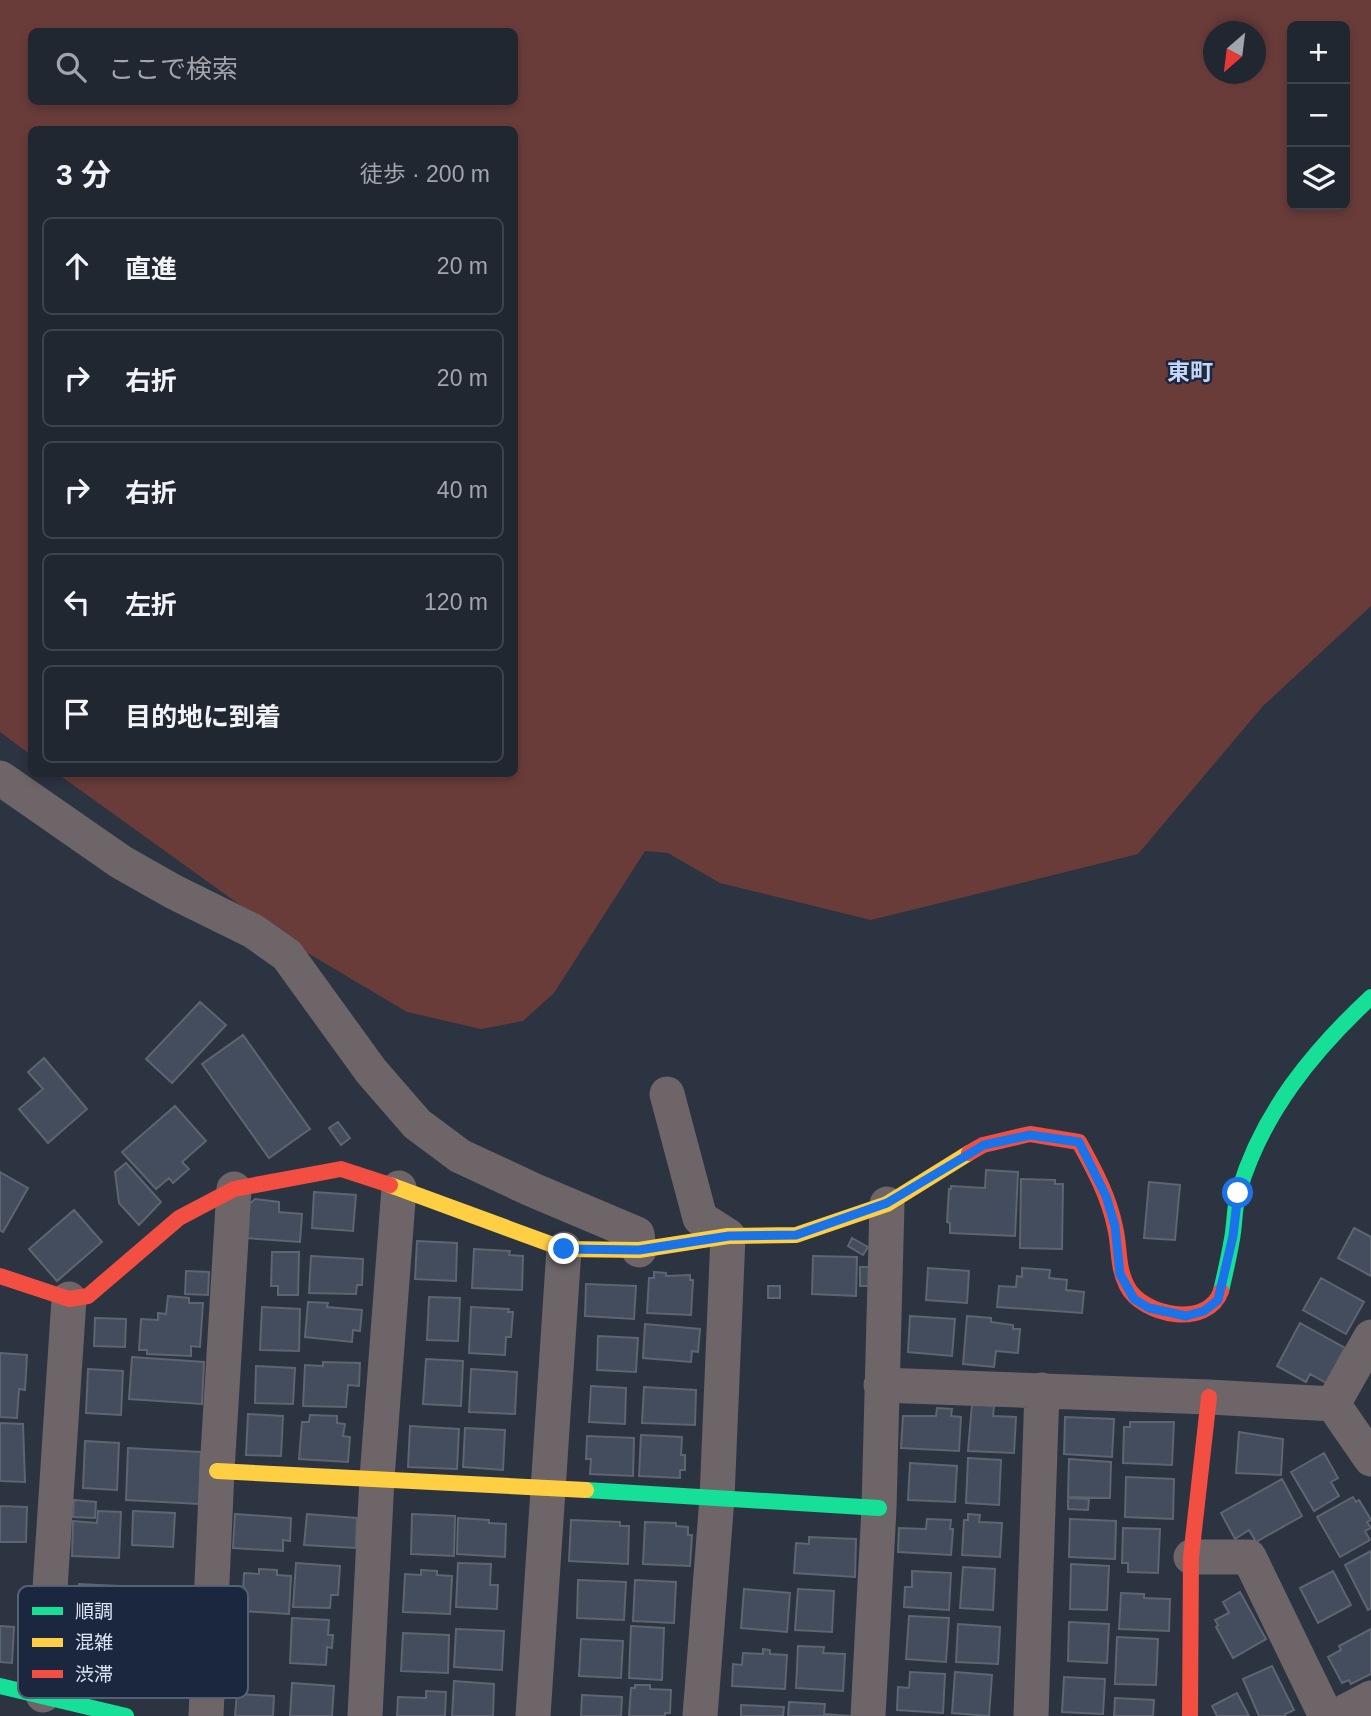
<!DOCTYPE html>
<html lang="ja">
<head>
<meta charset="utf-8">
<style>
	:root { --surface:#212731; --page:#2d333d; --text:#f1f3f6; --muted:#a2a5ab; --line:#3e444d }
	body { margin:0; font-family:Arial,"Noto Sans JP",sans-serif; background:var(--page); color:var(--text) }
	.controls { position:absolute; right:21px; top:21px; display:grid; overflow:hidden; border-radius:10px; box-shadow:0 4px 10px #0003 }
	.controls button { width:63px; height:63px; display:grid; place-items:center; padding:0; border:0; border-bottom:2px solid var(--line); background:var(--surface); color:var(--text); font:35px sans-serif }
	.compass { position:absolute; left:1203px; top:21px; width:63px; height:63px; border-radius:50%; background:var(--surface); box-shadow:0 4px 10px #0003; rotate:208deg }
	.stop { position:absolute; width:21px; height:21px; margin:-16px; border:5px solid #1a73e8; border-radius:50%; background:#fff }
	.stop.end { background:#1a73e8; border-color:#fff; box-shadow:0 2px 7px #0008 }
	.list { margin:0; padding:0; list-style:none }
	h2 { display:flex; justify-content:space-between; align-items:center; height:91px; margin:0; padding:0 28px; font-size:30px }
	h2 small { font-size:23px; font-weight:400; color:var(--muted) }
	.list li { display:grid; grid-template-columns:46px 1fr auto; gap:21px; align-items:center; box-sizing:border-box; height:98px; margin:0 14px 14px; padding:0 14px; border:2px solid var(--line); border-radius:10px }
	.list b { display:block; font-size:26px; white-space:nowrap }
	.list em { font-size:23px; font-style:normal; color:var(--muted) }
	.icon { flex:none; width:38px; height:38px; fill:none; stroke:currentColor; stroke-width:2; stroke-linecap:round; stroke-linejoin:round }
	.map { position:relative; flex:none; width:1371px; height:1716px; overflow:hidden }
	.search { position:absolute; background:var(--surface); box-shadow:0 4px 10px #0003; left:28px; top:28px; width:490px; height:77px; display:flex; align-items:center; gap:18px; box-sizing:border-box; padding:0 24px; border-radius:10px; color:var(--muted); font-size:26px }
	.panel { position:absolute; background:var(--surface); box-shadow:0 4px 10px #0003; left:28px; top:126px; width:490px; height:651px; border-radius:10px }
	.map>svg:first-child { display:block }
	.green { fill:#693c3a; fill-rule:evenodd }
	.building { fill:#444d5d; stroke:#5e6470; stroke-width:2 }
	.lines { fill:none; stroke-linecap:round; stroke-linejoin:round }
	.street { stroke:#6d6567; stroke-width:35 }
	.fast { stroke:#16e098; stroke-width:16 }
	.slow { stroke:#ffcf43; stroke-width:16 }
	.jam { stroke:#f24e42; stroke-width:16 }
	.route { stroke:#1a73e8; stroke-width:9 }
	.labels { text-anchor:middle; stroke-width:5; stroke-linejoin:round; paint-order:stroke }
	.quarter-label { font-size:23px; font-weight:bold; fill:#c4d5f5; stroke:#1a273e }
	.key { fill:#1a273e; stroke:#546075; stroke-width:2 }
	.key-label { font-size:19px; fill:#dde5f5 }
</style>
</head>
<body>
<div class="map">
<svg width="1371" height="1716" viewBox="0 0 1371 1716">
	<rect width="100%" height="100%" fill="#2c3441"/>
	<!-- green -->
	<path class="green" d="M0,0H1371V606L1263,706L1138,854L871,920L720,883L668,853L645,851L554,993L523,1021L481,1029L407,1012L301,949L58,774H514V130H32L31,755L0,732ZM1292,26H1345V205H1292ZM32,32H514V102H32ZM1214,32H1256V74H1214Z"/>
	<!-- building -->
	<path class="building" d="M200,1002L226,1025L172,1083L146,1059Z
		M243,1035L310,1129L269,1158L202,1064Z
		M44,1058L87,1109L48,1143L19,1109L43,1089L28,1072Z
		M175,1106L206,1141L182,1162L189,1169L173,1183L169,1178L156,1189L122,1152Z
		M338,1122L350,1138L341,1145L329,1128Z
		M126,1163L161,1202L139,1225L119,1203L115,1172Z
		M986,1170L1018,1172L1015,1236L950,1233V1223L947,1222L949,1189H951V1186L985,1188Z
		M0,1172L28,1188L3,1232L0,1230Z
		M1021,1179L1055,1180V1184H1063L1062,1249L1020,1248Z
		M1149,1182L1180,1185L1175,1240L1144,1238Z
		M314,1192L356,1195L353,1231L312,1228Z
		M255,1199L279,1202V1212L302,1214L300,1242L245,1238L247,1206Z
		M74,1210L102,1242L57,1281L29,1249Z
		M1354,1228L1371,1237V1276L1338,1258Z
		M852,1238L868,1247L863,1255L848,1246Z
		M417,1241L457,1243L456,1281L415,1279Z
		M474,1249L510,1251L509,1255L523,1256L522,1290L472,1288Z
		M272,1252H299L298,1295H278V1286H271Z
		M311,1256L363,1259L362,1285H357L356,1294L309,1293Z
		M813,1256L857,1257L856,1296L812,1294Z
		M860,1267H870L869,1286H860Z
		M928,1268L969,1271L967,1303L926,1300Z
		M1022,1268L1050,1270L1049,1278L1067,1280L1066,1290L1084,1292L1082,1313L997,1307L999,1286L1016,1287L1017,1276L1022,1277Z
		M186,1271L209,1272L208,1295L185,1294Z
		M654,1272L666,1273V1276L690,1275V1280H693L691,1315L647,1313L649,1278H654Z
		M1321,1278L1364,1302L1346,1334L1303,1310Z
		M586,1284L636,1286L634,1319L585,1316Z
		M768,1286H780V1298H768Z
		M168,1296L189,1298V1303H203L200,1347L191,1346V1356L147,1354V1350H139L141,1319L158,1320V1313L166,1314Z
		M429,1297L460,1298L458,1341L427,1340Z
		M308,1302L328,1303L327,1307L362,1310L360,1331L353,1330L352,1342L305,1337Z
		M262,1307L300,1309L299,1351L260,1350Z
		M471,1307L509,1309L508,1312H513L511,1337H506L505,1355L469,1353Z
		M910,1316L955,1319L952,1356L908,1352Z
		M967,1316L991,1318V1322L1013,1325V1329H1020L1018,1353L996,1351L994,1367L963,1364Z
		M95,1318L126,1319L125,1347L94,1346Z
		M1300,1323L1345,1348L1326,1383L1310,1374L1306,1382L1277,1366Z
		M645,1324L700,1329L698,1352L692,1351L691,1362L643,1358Z
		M598,1336L638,1338L636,1372L597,1370Z
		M0,1353L27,1355L25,1390L19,1389L17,1418L0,1417Z
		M132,1357L204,1362L202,1404L129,1399Z
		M426,1359L463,1361L461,1406L423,1404Z
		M323,1362L360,1363L359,1386L348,1385L346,1407L303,1406L305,1365L323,1366Z
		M256,1366L295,1368L293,1404L255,1403Z
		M88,1369L123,1371L121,1415L86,1413Z
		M471,1369L517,1372L515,1414L469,1412Z
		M591,1386L626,1388L625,1424L589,1422Z
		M644,1387L696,1390L695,1425L642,1423Z
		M972,1404L994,1406L993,1416L1016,1417L1014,1453L968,1451Z
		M937,1408L952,1409L951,1416L961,1417L959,1451L901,1448L903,1416H936Z
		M248,1414L283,1416L281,1456L246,1455Z
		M310,1415L337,1416V1423L345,1424L343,1436L350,1437L348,1462L299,1459L302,1422H309Z
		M1065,1417L1114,1419L1112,1457L1064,1454Z
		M1130,1422H1174L1172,1465L1123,1463L1124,1427H1130Z
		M0,1423L23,1424L25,1482L0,1481Z
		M410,1426L459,1429L457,1469L408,1467Z
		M465,1428L505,1430L503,1470L463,1467Z
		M1239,1432L1283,1439L1281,1475L1236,1473Z
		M641,1435L682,1437L681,1455H685V1470H680V1478L639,1476Z
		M587,1436L634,1438L633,1476L590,1474L591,1459H586Z
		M85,1441L119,1443L117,1490L83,1488Z
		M128,1448L201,1452L199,1504L126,1500Z
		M1324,1453L1338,1478L1331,1482L1339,1496L1314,1511L1291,1472Z
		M968,1458L1001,1460L999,1505L966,1503Z
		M1069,1459L1111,1462L1110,1498L1068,1497Z
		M910,1463L957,1466L955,1502L908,1500Z
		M1126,1477L1174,1479L1173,1519L1125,1517Z
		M1282,1479L1302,1516L1256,1542L1249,1530L1235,1539L1221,1513Z
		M1353,1497L1356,1502L1359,1500L1371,1520L1367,1522L1371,1528L1365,1531L1370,1540L1340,1557L1317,1517Z
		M1068,1498L1089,1499L1088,1510L1068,1509Z
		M74,1500L96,1502L95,1518L73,1517Z
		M0,1506L27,1507L26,1542H0Z
		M98,1511L121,1512L119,1558L72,1556L73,1521L97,1523Z
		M133,1511L175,1513L173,1547L132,1545Z
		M235,1514L291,1518L290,1541L283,1540V1551L233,1548Z
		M307,1514L357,1518L356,1548L304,1545Z
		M412,1514L455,1516L454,1556L411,1554Z
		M968,1514L980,1515L979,1522L1002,1523L1000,1557L962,1555L964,1520H968Z
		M458,1518L489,1520V1523L506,1524L505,1557L457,1554Z
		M927,1519L951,1520L950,1529H953L951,1555L898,1552L899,1528L926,1529Z
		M1070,1519L1116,1521L1115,1559L1069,1557Z
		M571,1520L620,1522V1526H629L628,1564L569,1561Z
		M645,1522L676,1523V1526L688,1527V1535H692L690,1566L643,1564Z
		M1123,1528L1160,1529L1158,1573L1128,1572V1563H1122Z
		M809,1537L856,1539L855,1577L794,1573L796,1543L809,1544Z
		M1371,1551V1608L1368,1610L1345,1565Z
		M296,1563L340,1566L338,1595H331L330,1608L293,1607Z
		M458,1563L491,1564L490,1585H498L497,1609L456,1607Z
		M1071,1564L1109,1566L1107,1610L1070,1609Z
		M963,1567L995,1569L993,1610L960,1608Z
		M259,1569L277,1570V1575L291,1576L289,1614L242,1611L244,1573L259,1574Z
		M421,1570L437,1571V1575L452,1576L450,1614L403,1612L405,1574L421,1575Z
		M912,1571L951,1573L949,1610L904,1607L905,1587H912Z
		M1333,1571L1351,1605L1318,1623L1300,1588Z
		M578,1580L626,1582L624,1620L577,1618Z
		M635,1580L676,1582L674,1623L633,1621Z
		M79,1584L119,1586L116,1627L64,1624L66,1593H78Z
		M744,1589L790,1593L787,1632L741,1628Z
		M798,1589L834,1591L832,1632L795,1630Z
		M1240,1592L1266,1639L1233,1658L1216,1627L1218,1625L1215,1620L1229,1613L1223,1602Z
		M1121,1593L1144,1594V1598L1170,1599L1169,1631L1119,1629Z
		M909,1616L949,1618L946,1662L906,1659Z
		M292,1618L329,1620L328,1635H333L332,1648L327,1647L326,1665L290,1663Z
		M1069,1622L1109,1624L1107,1663L1068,1661Z
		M958,1624L1000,1627L998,1664L956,1662Z
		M0,1626L14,1627L12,1663L0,1662Z
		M631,1626L664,1628L662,1680L629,1678Z
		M456,1629L504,1631L502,1670L454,1667Z
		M1371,1629V1674L1351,1684L1349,1680L1342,1683L1328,1657L1341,1650L1339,1646Z
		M403,1633L449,1635L448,1673L401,1671Z
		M1117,1637L1158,1639L1156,1685L1115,1684Z
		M581,1639L623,1641L621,1678L579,1676Z
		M798,1646L824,1647L823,1653L845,1654L843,1691L796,1688Z
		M763,1649L770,1650V1654L787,1655L785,1689L732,1686L733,1664L742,1665L743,1653L763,1654Z
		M1272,1666L1294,1710L1285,1714L1286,1716H1259L1243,1679Z
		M910,1672L945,1674L943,1713L897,1710L898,1687L909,1688Z
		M955,1672L992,1675L989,1716L952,1713Z
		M1064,1677L1105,1679L1103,1714L1062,1712Z
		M454,1681L494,1684L493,1716H452Z
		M292,1683L334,1686L332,1716H290Z
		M635,1685H650V1689L671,1690L670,1713H665V1716H629L631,1688H635Z
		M426,1691L446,1692L445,1716H397L398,1697L426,1698Z
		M1237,1693L1249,1716H1217L1212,1706Z
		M237,1694L274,1696L273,1716H235Z
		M582,1695L622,1697L621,1716H581Z
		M1115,1698L1154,1700L1153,1716H1114Z
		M789,1702L825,1704L824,1714L851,1716H788Z
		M741,1705L784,1707L783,1716H741Z"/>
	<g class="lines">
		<!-- street -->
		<path class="street" d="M0,778L121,862L174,892L253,931L287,955L371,1071L417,1124L460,1156L533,1190L637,1234L639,1250
			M667,1094L700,1218L728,1236L717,1498L700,1716
			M881,1385L1209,1397L1333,1404
			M1333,1404L1371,1337
			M1333,1404L1371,1459
			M1191,1557H1249L1326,1716
			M43,1695L69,1299
			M206,1716L217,1471L234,1189
			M365,1716L377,1478L399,1188
			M533,1716L564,1249
			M868,1716L879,1508L887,1204
			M1031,1716L1042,1390
			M1337,1716L1371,1698"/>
		<!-- fast -->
		<path class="fast" d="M1221,1291C1225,1274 1229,1256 1232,1239C1235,1223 1234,1206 1239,1191C1262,1113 1313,1051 1371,997
			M586,1490L879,1508
			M0,1686L126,1716"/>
		<!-- slow -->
		<path class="slow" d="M390,1185L564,1249L639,1250L728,1236L796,1235L887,1204L969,1153
			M217,1471L586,1490"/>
		<!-- jam -->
		<path class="jam" d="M969,1153L983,1145L1030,1134L1079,1142C1094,1169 1109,1197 1115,1227C1120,1247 1117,1267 1127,1286C1142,1316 1208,1329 1221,1291
			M0,1276L69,1299L88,1296L179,1218L234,1189L341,1169L390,1185
			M1190,1716L1191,1557L1209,1397"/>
	</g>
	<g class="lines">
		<!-- route -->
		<path class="route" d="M564,1249L639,1250L729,1236L796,1235L887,1203L984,1145L1030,1135L1079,1142L1106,1196L1115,1226L1120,1274L1134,1299L1149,1308L1186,1316L1204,1311L1218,1300L1233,1236L1238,1193"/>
	</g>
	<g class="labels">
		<!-- quarter labels -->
		<g class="quarter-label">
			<text x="1190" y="380">東町</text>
		</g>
	</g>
	<!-- legend -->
	<rect x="18" y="1586" width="230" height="112" rx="10" class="key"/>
	<rect x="32" y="1607" width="31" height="8" fill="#16e098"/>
	<rect x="32" y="1638" width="31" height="9" fill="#ffcf43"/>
	<rect x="32" y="1670" width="31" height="8" fill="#f24e42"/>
	<g class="key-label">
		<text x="75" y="1618">順調</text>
		<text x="75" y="1649">混雑</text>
		<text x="75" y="1681">渋滞</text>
	</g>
</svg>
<div class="controls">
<button>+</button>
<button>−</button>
<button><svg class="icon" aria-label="layers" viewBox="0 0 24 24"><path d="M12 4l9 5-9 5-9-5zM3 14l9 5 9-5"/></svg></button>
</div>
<svg class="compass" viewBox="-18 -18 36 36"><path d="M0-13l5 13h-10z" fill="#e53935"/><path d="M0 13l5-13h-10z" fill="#a2a5ab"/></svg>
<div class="stop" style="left:1238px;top:1193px"></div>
<div class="stop end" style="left:564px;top:1249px"></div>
<div class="search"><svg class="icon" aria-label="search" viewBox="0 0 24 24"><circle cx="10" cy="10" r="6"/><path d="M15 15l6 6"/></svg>ここで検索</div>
<section class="panel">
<h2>3 分<small>徒歩 · 200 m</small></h2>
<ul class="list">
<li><svg class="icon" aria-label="ahead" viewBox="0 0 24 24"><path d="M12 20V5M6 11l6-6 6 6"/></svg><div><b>直進</b></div><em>20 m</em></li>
<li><svg class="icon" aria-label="right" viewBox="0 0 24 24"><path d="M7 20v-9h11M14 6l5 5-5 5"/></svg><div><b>右折</b></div><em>20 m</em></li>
<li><svg class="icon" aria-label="right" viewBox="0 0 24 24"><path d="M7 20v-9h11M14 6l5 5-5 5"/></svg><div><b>右折</b></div><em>40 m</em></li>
<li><svg class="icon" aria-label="left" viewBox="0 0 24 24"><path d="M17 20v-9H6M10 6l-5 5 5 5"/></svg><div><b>左折</b></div><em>120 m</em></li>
<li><svg class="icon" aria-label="arrive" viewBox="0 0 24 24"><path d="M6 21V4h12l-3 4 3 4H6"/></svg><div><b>目的地に到着</b></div></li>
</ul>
</section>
</div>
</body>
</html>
